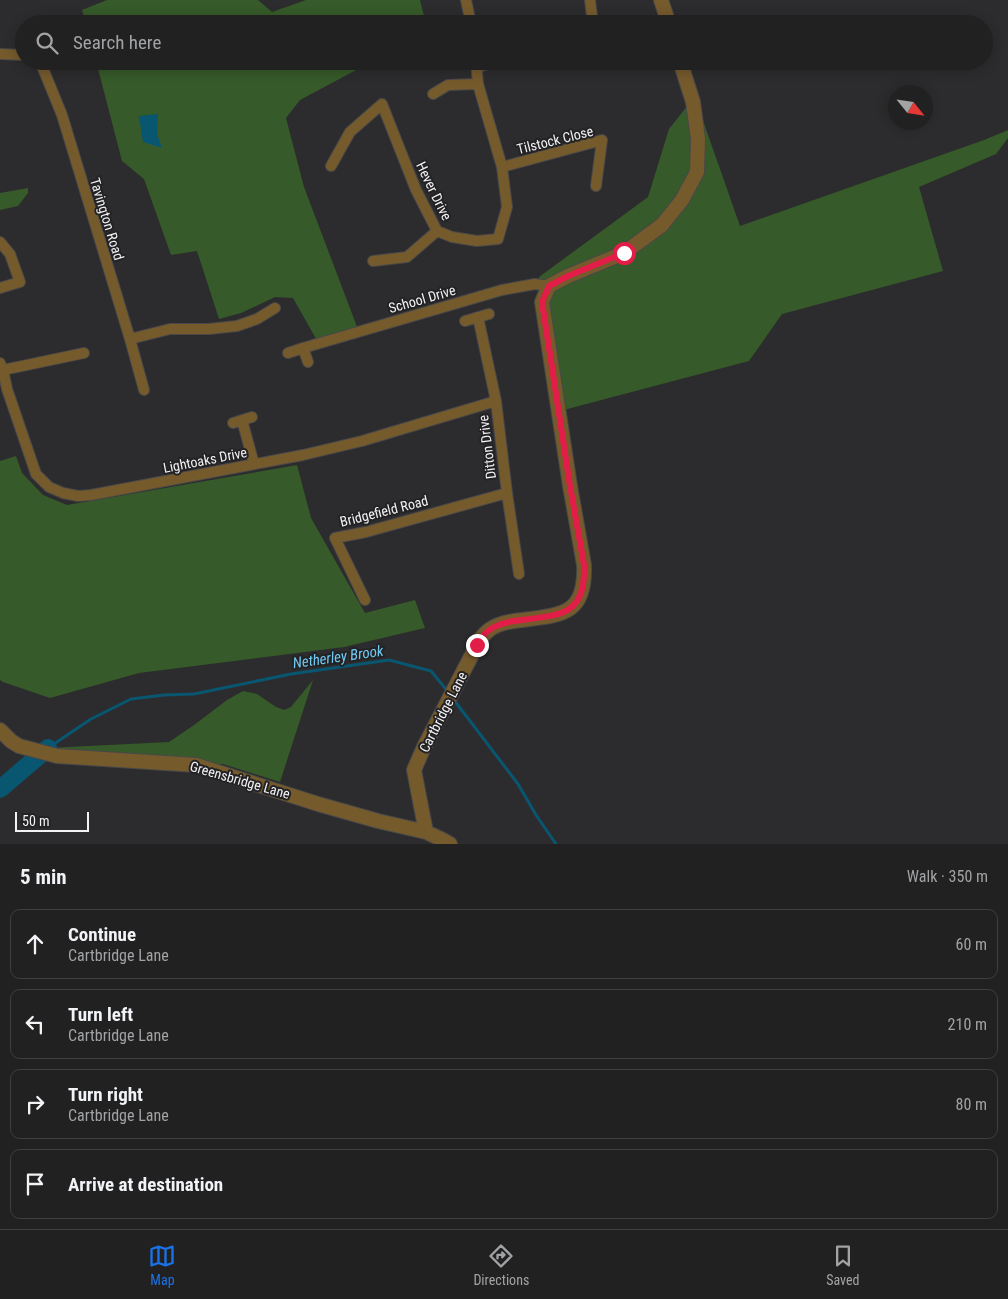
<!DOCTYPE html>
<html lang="en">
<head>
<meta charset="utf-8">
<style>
	:root { --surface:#212122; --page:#2d2e2f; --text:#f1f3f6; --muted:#a2a3a5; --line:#3e3e40; --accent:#1a73e8 }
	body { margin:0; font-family:"Roboto Condensed",sans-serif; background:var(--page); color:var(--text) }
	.compass { position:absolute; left:888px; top:85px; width:45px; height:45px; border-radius:50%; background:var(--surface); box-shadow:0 2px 12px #0003; rotate:120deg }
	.scale { position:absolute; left:15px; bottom:12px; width:74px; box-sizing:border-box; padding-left:5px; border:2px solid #f2f1f3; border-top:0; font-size:14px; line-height:18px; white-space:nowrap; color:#f2f1f3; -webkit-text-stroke:4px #232224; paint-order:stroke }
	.stop { position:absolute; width:15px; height:15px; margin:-11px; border:4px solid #e11d48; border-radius:50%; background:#fff }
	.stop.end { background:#e11d48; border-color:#fff; box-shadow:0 1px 5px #0008 }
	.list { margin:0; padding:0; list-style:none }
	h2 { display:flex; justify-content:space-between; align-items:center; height:65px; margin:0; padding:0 20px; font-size:21px }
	h2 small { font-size:16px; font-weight:400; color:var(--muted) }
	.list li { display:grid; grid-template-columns:32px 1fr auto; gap:15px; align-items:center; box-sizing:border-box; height:70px; margin:0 10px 10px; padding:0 10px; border:1px solid var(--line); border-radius:10px }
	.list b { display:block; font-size:19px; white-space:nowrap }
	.list p { margin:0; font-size:16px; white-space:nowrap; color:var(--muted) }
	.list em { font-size:16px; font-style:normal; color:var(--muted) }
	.icon { flex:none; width:28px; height:28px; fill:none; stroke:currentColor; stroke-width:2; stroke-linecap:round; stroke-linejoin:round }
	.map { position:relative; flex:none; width:1008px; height:844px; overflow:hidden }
	.search { position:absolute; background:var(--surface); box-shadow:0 2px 12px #0003; left:15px; right:15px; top:15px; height:55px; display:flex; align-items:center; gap:12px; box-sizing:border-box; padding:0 18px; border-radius:28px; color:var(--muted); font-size:19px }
	.sheet { height:385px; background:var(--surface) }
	nav { display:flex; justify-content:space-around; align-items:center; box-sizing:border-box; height:70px; border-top:1px solid var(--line); background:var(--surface); font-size:14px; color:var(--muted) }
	nav a { display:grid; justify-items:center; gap:2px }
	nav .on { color:var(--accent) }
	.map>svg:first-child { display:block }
	.green { fill:#365a29 }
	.water { fill:#095671 }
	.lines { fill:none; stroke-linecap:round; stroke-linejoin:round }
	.stream { stroke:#095671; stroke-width:3 }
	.river { stroke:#095671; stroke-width:18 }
	.minor-casing { stroke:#48484a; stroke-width:12 }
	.tertiary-casing { stroke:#48484a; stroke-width:16 }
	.minor { stroke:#755a2c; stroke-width:10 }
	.tertiary { stroke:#755a2c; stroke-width:14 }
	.route { stroke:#e11d48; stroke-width:6 }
	.labels { text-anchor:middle; stroke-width:4; stroke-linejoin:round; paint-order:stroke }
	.street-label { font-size:14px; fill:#f2f1f3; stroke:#232224 }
	.water-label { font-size:15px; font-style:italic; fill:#71cbf4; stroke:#232224 }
</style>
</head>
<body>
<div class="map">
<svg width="1008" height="844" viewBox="0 0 1008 844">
	<rect width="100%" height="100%" fill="#2c2c2e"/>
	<!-- green -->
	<path class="green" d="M107,0H258L272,12L306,0H420L426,24H86L82,10Z
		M96,61H373L300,100L286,118L304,187L359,332L319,344L293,298L275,297L241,313L219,319L197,251L171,255L144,179L122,161Z
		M688,105L700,112L740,226L984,140L1008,130V138L996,154L919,187L943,271L782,314L749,361L556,412L539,277L648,197L669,129Z
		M28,188V193L18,206L0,210V193Z
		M16,456L22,473L43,495L67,505L297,465L311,518L365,613L415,600L425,628L344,647L139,673L50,698L3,682L0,680V461Z
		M313,680L280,782L223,764L196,765L87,758L48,748L169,742L194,725L227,700L243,691L257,694L276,707L284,710L291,707Z"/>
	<!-- water -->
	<path class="water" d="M158,114L157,134L162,148L143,142L139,116Z"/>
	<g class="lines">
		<!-- stream -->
		<path class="stream" d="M454,700L518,784L536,815L556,844
			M48,748L91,719L131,699L164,695L194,694L291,674L389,660L431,671L449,693"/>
		<!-- river -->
		<path class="river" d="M0,789L48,748"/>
		<defs>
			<path id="minor" d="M466,0L471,24
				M590,0L593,24
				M0,54L24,55
				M35,61L42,66L62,115L130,339L144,390
				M477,67L499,61
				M433,94L448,85L478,84
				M331,166L350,132L382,104L416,190L437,231L452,237L477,241L498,239L507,207L502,167L478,84L476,61
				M502,167L602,140L596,186
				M0,242L10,254L20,282L0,288
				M373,261L407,257L437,231
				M478,317L496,401L507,493L519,574
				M465,321L489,314
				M130,339L170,329H209L237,326L257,319L275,308
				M303,348L502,290L535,284L549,286
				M288,353L303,348L308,362
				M0,363L3,370L7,389L36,474L49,487L63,493L78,496L91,495L303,455L362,441L496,401
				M3,370L84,353
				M242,420L254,464
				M233,423L252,417
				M365,600L335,538L366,532L507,493"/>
			<path id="tertiary" d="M661,0L669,24
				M0,730L11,741L19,746L57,756L196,765L318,804L378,821L426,832L443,840L450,844
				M426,832L414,770L424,747L477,645C480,639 484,634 489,630C498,623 511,621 522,620C563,615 586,614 584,565L570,486L542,302L549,286L568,276L624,253L662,225L682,200L697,172L698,139L693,102L680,61"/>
		</defs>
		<!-- minor casing -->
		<use href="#minor" class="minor-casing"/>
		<!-- tertiary casing -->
		<use href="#tertiary" class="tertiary-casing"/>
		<!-- minor -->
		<use href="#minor" class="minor"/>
		<!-- tertiary -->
		<use href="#tertiary" class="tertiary"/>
	</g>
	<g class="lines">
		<!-- route -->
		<path class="route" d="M477,645C480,639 484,634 489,630C499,623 511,621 522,620C563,615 586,614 584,565L570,486L542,302L549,286L568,276L624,253"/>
	</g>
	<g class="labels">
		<!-- street labels -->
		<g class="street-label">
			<text transform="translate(555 140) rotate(-14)" y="5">Tilstock Close</text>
			<text transform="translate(434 191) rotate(64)" y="5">Hever Drive</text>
			<text transform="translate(107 219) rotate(73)" y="5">Tavington Road</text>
			<text transform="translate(422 299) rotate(-16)" y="5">School Drive</text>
			<text transform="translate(487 447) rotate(-97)" y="5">Ditton Drive</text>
			<text transform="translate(205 460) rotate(-11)" y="5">Lightoaks Drive</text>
			<text transform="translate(384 511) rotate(-14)" y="5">Bridgefield Road</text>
			<text transform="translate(443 712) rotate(-63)" y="5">Cartbridge Lane</text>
			<text transform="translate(240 780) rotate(16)" y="5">Greensbridge Lane</text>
		</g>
		<!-- water labels -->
		<g class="water-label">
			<text transform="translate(338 657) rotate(-8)" y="5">Netherley Brook</text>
		</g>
	</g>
</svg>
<svg class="compass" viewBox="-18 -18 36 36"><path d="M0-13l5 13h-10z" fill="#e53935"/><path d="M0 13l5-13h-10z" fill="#a2a3a5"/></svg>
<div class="scale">50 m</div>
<div class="stop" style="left:624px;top:253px"></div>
<div class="stop end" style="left:477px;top:645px"></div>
<div class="search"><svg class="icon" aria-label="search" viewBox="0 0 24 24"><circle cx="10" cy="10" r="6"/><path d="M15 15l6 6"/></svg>Search here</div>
</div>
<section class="sheet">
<h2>5 min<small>Walk · 350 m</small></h2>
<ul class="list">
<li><svg class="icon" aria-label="ahead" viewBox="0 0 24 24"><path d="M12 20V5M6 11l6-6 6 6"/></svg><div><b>Continue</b><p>Cartbridge Lane</p></div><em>60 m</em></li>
<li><svg class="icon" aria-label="left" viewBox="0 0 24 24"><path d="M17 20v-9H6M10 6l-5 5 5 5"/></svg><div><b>Turn left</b><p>Cartbridge Lane</p></div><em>210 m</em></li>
<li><svg class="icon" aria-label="right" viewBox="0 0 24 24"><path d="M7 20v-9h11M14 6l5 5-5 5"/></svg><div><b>Turn right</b><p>Cartbridge Lane</p></div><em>80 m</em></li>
<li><svg class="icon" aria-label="arrive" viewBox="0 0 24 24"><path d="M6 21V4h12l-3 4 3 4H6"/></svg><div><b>Arrive at destination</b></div></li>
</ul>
</section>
<nav>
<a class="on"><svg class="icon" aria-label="map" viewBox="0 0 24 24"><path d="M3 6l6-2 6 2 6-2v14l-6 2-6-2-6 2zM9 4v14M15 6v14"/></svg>Map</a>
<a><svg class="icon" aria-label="directions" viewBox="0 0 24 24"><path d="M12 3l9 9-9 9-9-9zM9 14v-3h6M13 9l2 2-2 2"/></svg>Directions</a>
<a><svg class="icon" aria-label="saved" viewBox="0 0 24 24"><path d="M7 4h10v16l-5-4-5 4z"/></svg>Saved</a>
</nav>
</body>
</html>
